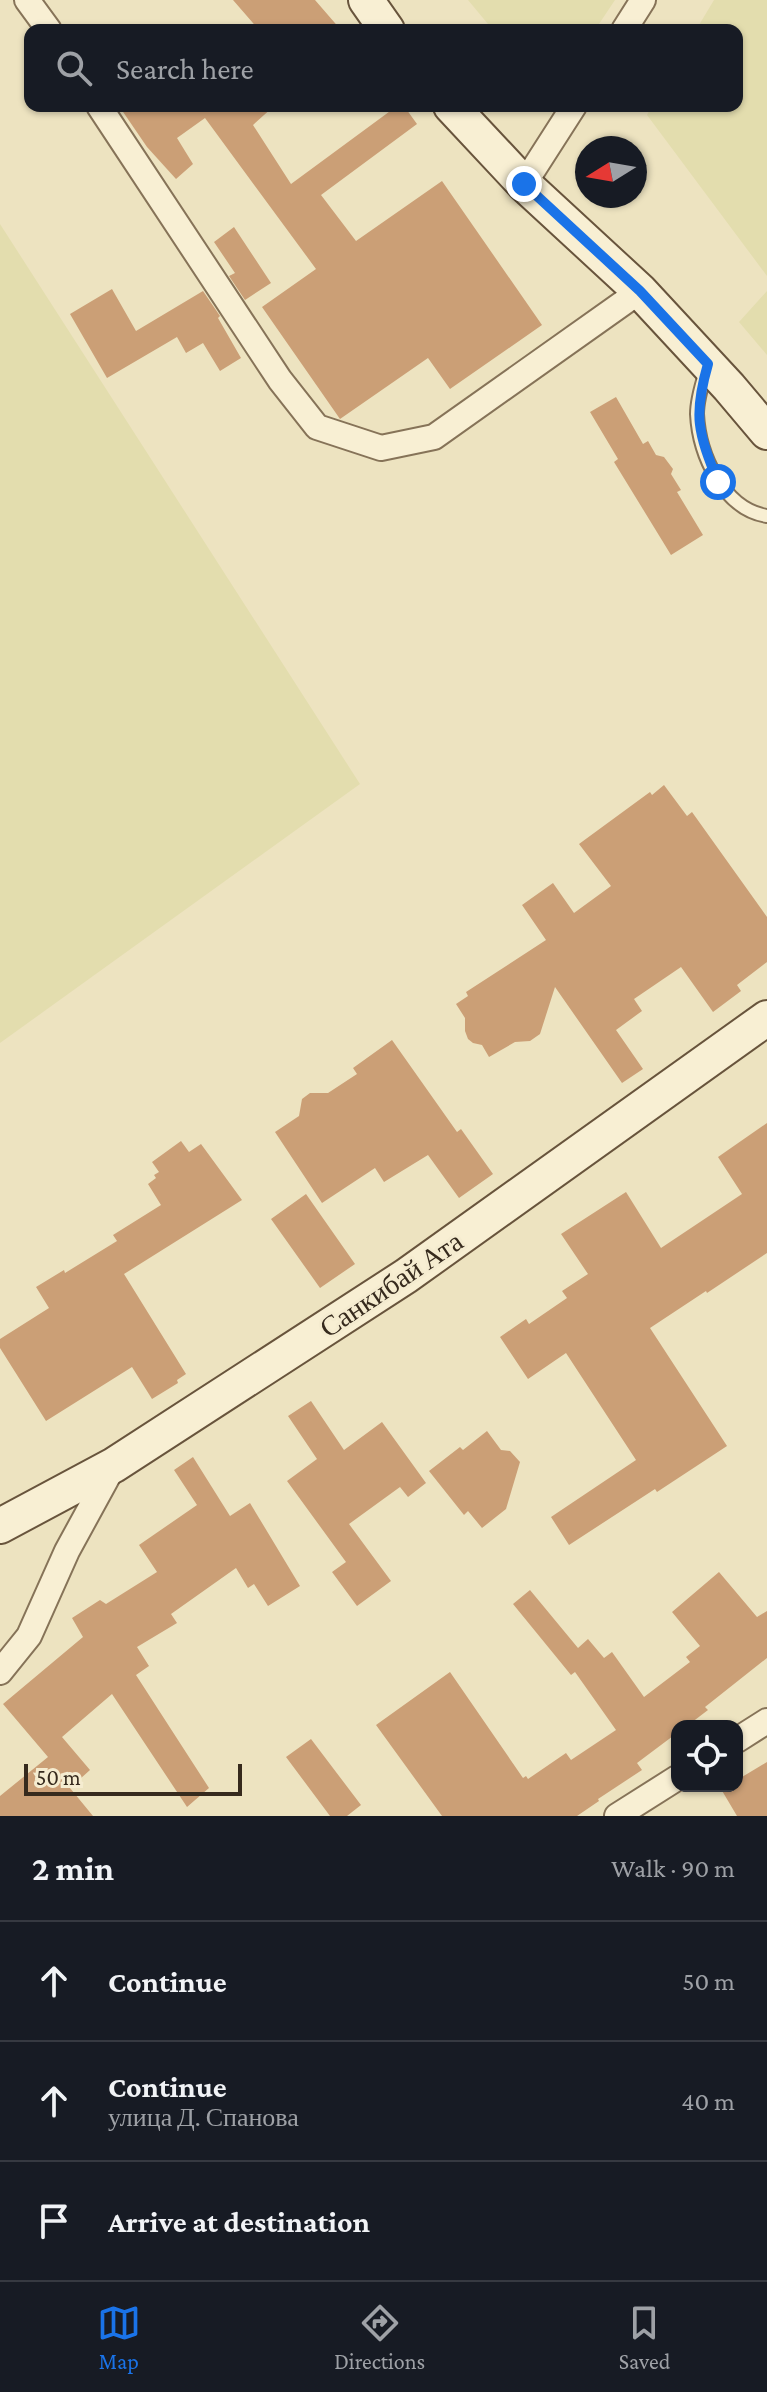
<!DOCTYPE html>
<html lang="en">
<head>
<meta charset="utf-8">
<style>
	:root { --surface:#171b24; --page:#242831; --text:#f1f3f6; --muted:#9ea1a6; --line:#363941; --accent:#1a73e8 }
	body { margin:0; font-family:"Crimson Pro",serif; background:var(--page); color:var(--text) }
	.controls { position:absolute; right:24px; bottom:24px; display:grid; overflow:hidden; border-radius:16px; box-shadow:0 2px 6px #0004 }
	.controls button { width:72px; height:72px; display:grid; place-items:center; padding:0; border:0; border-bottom:2px solid var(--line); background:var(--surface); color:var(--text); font:40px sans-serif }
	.compass { position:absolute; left:575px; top:136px; width:72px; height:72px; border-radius:50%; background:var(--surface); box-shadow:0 2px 6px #0004; rotate:259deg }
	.scale { position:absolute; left:24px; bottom:20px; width:218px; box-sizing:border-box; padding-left:8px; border:4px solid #362a1d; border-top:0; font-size:22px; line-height:28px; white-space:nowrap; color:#362a1d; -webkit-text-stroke:6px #f5ecd0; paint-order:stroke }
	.stop { position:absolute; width:24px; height:24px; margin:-18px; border:6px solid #1a73e8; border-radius:50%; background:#fff }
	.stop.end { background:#1a73e8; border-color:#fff; box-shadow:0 2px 8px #0008 }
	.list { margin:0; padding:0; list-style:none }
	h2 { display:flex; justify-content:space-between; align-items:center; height:104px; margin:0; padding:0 32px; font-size:34px }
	h2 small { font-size:26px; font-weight:400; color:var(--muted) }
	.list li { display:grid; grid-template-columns:52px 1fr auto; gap:24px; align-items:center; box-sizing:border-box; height:120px; padding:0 32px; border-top:2px solid var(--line) }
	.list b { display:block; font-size:30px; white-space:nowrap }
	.list p { margin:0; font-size:26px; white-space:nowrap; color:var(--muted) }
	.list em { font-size:26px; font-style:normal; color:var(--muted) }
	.icon { flex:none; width:44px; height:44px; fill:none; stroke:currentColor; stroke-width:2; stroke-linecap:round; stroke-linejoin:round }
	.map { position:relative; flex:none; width:767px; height:1816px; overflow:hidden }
	.search { position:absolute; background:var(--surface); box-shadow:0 2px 6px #0004; left:24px; right:24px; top:24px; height:88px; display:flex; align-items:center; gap:20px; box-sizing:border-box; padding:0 28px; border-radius:16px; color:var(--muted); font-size:30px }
	.sheet { height:464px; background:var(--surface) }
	nav { display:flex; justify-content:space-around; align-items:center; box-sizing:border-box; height:112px; border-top:2px solid var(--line); background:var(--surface); font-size:22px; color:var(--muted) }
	nav a { display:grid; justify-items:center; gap:4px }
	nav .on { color:var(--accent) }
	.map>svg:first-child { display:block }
	.farmland { fill:#e3ddae }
	.building { fill:#cb9f76 }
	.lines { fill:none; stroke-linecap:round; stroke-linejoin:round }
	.lane-casing { stroke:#867358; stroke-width:16 }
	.street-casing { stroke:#867358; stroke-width:28 }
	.secondary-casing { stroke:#68543c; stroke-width:38 }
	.lane { stroke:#f8efd3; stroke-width:12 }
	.street { stroke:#f8efd3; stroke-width:24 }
	.secondary { stroke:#f8efd3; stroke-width:34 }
	.route { stroke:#1a73e8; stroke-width:10 }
	.labels { text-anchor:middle; stroke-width:6; stroke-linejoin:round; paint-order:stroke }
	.street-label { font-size:28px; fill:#362a1d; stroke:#f5ecd0 }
</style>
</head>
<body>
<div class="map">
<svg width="767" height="1816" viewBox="0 0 767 1816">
	<rect width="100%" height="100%" fill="#ede3c0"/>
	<!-- farmland -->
	<path class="farmland" d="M468,0H615L595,30H493Z
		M714,0H767V276L647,115L652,106H737V30H696Z
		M0,224L360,784L0,1043Z
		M767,291V355L739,322Z"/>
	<!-- building -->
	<path class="building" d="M233,0H315L341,30H259Z
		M119,106H274L253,125L291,184L397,106H404L417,124L321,195L356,241L442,181L542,325L450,389L428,358L340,419L262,307L316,269L205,118L177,138L193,164L176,179L147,147Z
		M234,227L271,283L245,300L229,276L235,273L214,242Z
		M112,289L136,331L203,291L220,316L218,318L241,358L220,371L203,343L186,353L177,337L107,378L70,314Z
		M616,397L643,444L648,441L656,455L664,457L673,469L671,474L681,490L677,492L703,535L671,555L614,462L618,459L590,412Z
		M664,785L687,816L692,812L767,917V962L737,985L741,991L713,1012L681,967L634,999L642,1011L616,1030L643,1069L622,1083L555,987L540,1034L530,1041L515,1042L489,1057L482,1045L473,1043L468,1039L465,1031V1018L456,1004L468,996L466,992L546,940L522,905L553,883L574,913L611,886L579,844L650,792L652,795Z
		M392,1040L457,1132L461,1129L493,1174L459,1198L428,1155L384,1182L375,1168L322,1203L275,1132L299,1116L302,1099L310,1093H328L357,1074L353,1068Z
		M767,1123V1253L707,1293L706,1291L650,1328L727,1446L657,1492L655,1489L569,1545L551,1517L636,1460L566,1353L528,1379L500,1337L526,1319L529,1324L567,1298L562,1291L588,1274L561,1234L626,1192L661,1248L742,1194L718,1157Z
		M181,1141L189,1152L201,1144L242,1200L124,1274L186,1374L177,1380L178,1383L152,1399L132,1367L46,1421L0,1348V1339L49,1308L36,1287L64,1270L65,1273L117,1241L113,1235L161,1205L148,1184L156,1178L154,1175L159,1172L152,1162Z
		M306,1194L355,1264L320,1288L271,1219Z
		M311,1401L344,1450L382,1422L426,1483L408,1497L400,1487L349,1524L391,1581L357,1606L332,1572L346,1562L287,1481L317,1459L288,1416Z
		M487,1431L501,1450L510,1451L520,1462L506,1509L482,1528L468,1511L464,1515L429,1471L460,1447L463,1450Z
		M193,1457L230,1516L250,1503L300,1586L268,1606L254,1584L248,1588L236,1568L171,1614L177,1623L137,1647L149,1666L136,1675L209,1788L187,1807L112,1694L62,1737L90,1770L70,1788L93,1816H0V1796L48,1757L3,1704L83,1637L72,1618L100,1600L106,1604L157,1572L139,1545L197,1505L174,1470Z
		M719,1572L757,1617L767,1611V1658L705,1707L708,1710L687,1726H677V1733L637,1763L642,1770L598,1799L599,1801L577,1816H442L376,1725L450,1672L523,1778L526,1776L528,1779L566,1753L571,1760L616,1730L575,1672L571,1675L513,1604L530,1590L578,1648L588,1639L604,1658L612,1652L644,1697L690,1662L686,1657L700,1646L672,1612Z
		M311,1739L361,1805L347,1816H330L286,1757Z
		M767,1762V1816H737L721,1789L727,1786H737V1780Z"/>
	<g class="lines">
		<defs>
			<path id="lane" d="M706,371C702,384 697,399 697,414C699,454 723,509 767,516"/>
			<path id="street" d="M27,0L49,30
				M624,30L643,0
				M99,106L280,380L317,427L381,448L434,437L640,291
				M524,184L574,106
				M0,1672L29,1636L67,1551L114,1465
				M737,1740L767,1721
				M617,1816L677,1778"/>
			<path id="secondary" d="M366,0L387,30
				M451,106L524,184L640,291L729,387L767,432
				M0,1526L114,1465L406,1276L767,1018"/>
		</defs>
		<!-- lane casing -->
		<use href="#lane" class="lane-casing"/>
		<!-- street casing -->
		<use href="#street" class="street-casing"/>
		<!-- secondary casing -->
		<use href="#secondary" class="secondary-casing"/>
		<!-- lane -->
		<use href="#lane" class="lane"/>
		<!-- street -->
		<use href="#street" class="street"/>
		<!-- secondary -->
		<use href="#secondary" class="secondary"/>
	</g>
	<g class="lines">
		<!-- route -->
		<path class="route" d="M524,184L640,291L708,364C693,416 698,432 718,482"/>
	</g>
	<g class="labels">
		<!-- street labels -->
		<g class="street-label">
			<text transform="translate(391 1284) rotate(-34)" y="10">Санкибай Ата</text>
		</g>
	</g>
</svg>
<div class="controls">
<button><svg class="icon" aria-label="locate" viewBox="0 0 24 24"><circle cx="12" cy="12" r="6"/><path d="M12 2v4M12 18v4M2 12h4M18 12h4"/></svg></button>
</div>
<svg class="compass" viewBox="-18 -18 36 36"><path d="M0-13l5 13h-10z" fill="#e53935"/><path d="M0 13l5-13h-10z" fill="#9ea1a6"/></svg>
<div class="scale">50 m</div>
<div class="stop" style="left:718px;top:482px"></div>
<div class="stop end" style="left:524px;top:184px"></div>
<div class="search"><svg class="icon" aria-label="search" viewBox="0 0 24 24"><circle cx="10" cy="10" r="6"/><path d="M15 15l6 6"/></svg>Search here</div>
</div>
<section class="sheet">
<h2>2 min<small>Walk · 90 m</small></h2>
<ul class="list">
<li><svg class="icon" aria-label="ahead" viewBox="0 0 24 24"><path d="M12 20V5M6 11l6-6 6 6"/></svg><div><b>Continue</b></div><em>50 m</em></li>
<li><svg class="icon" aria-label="ahead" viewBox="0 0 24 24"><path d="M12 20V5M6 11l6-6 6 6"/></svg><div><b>Continue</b><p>улица Д. Спанова</p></div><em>40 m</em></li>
<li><svg class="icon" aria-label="arrive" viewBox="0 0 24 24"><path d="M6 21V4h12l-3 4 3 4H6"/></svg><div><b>Arrive at destination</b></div></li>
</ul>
</section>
<nav>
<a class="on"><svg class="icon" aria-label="map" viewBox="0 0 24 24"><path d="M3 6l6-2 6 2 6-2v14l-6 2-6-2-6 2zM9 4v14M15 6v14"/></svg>Map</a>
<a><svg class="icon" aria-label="directions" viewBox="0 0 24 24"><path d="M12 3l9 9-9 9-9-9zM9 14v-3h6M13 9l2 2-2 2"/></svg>Directions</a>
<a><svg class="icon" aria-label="saved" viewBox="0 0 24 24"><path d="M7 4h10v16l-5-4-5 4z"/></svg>Saved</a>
</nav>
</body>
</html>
